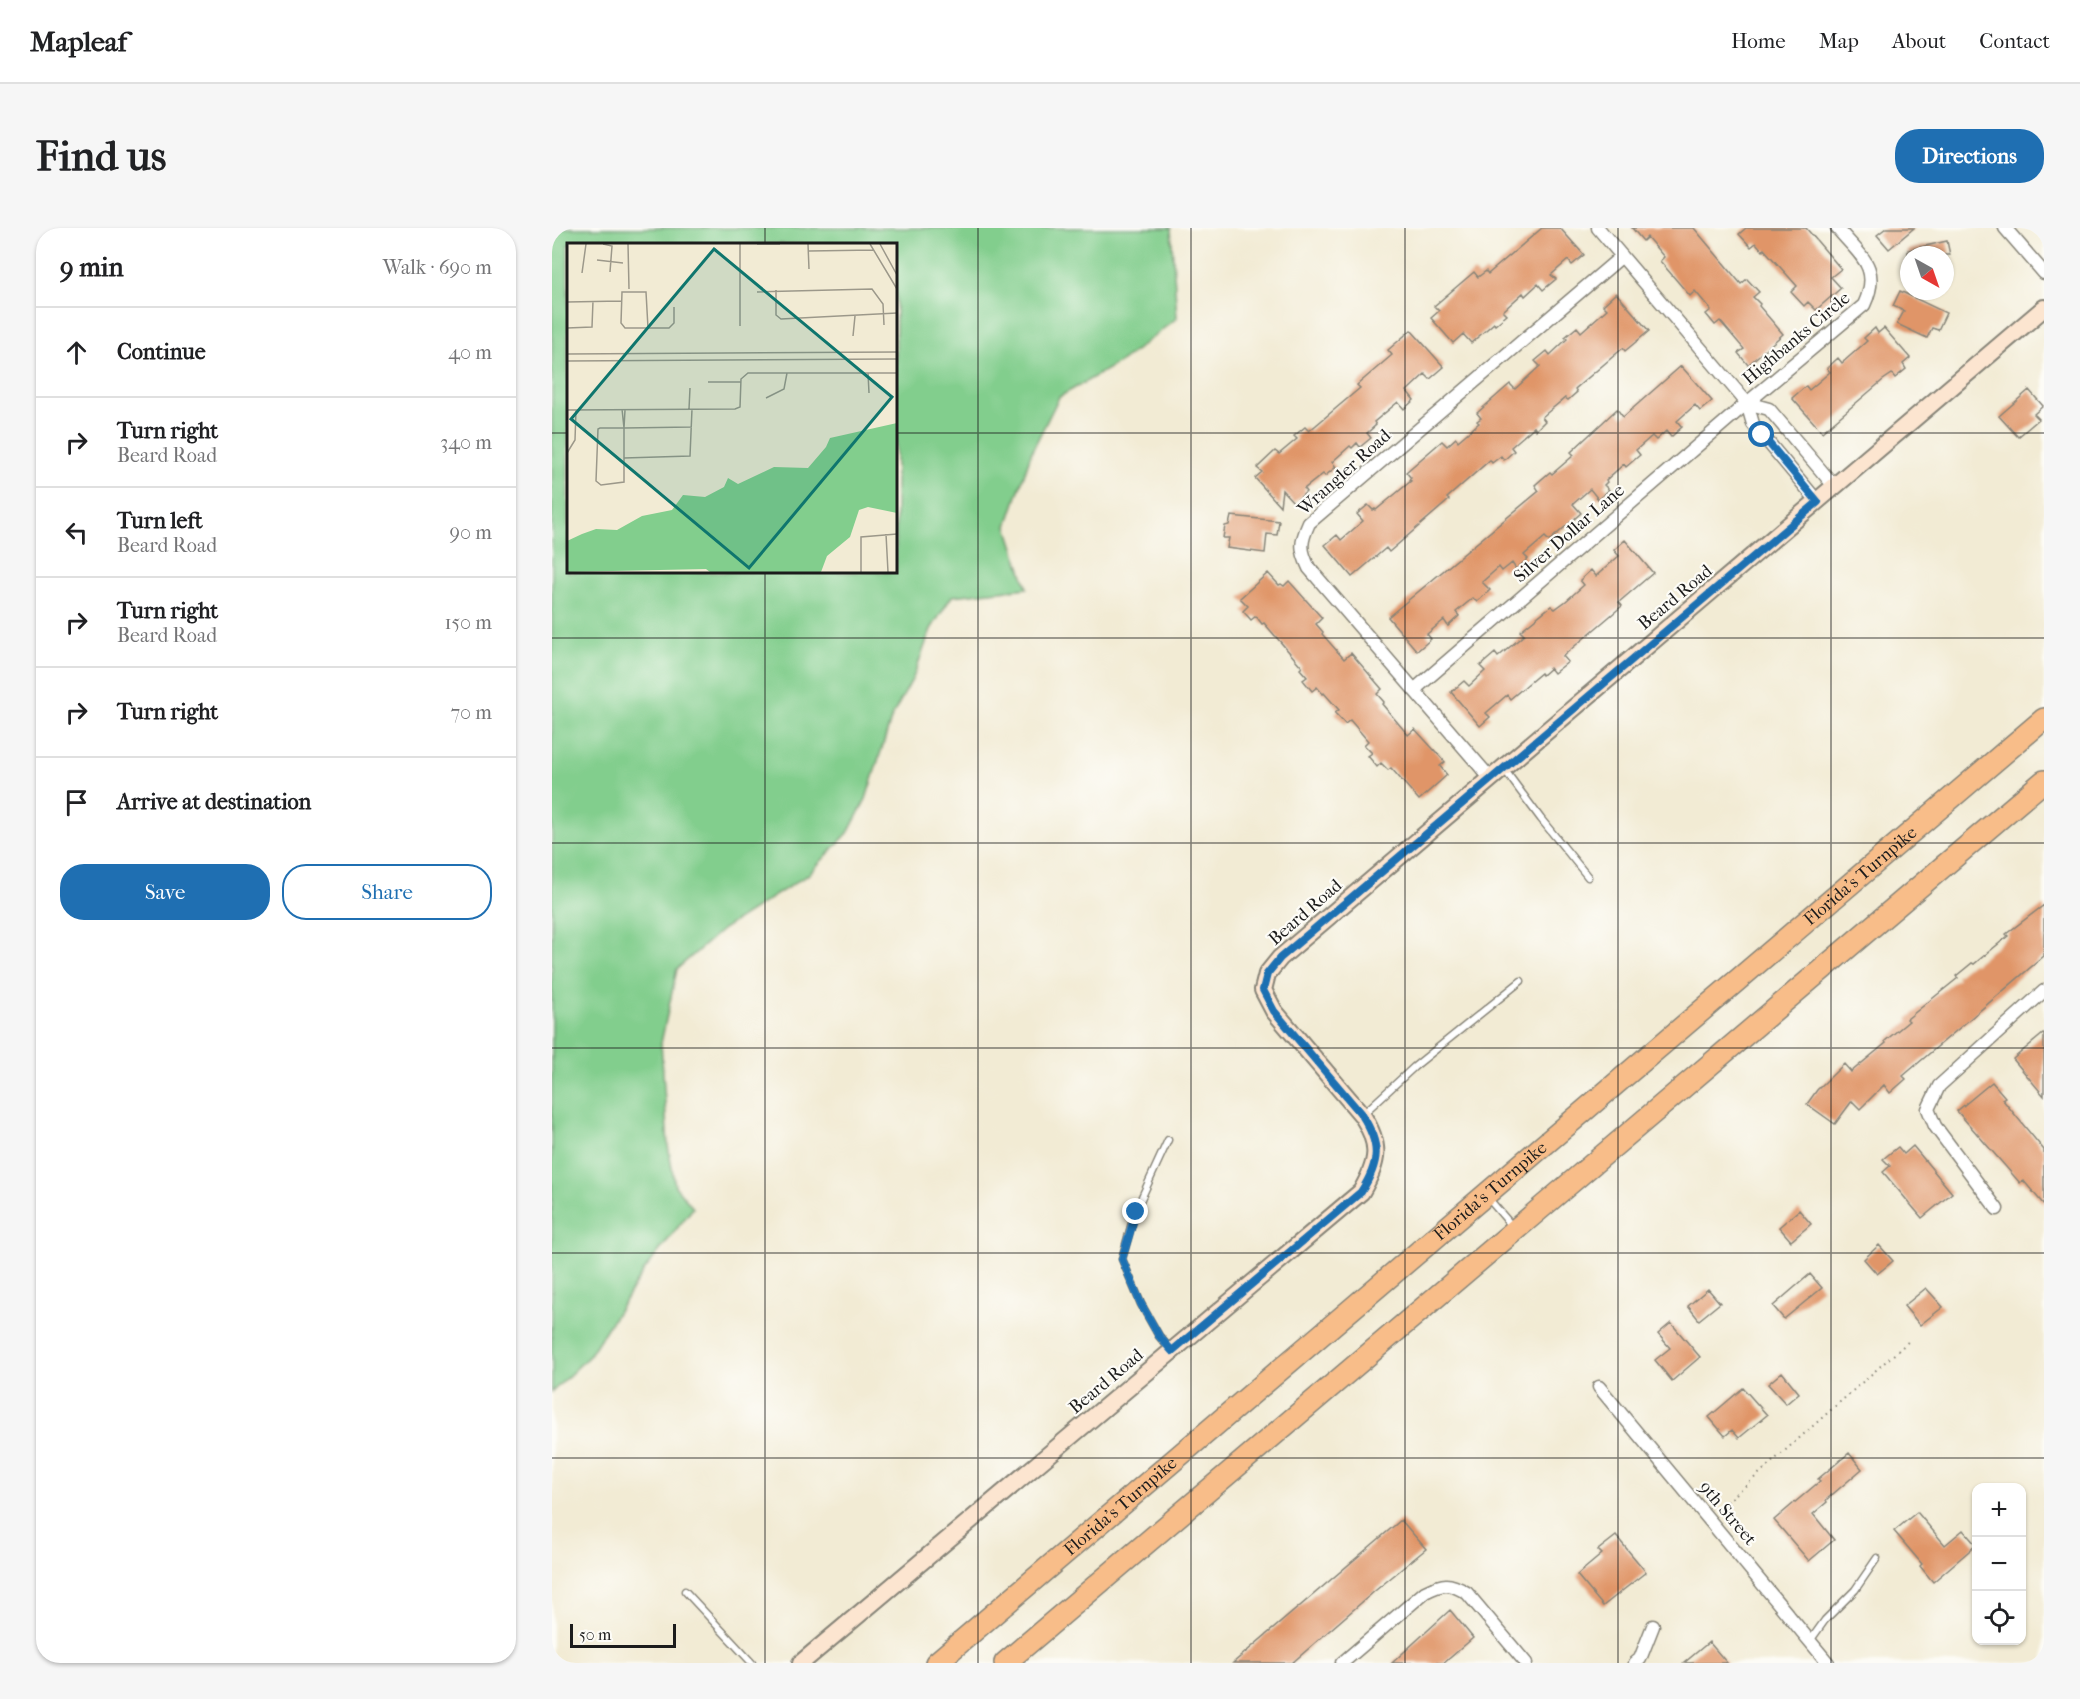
<!DOCTYPE html>
<html lang="en">
<head>
<meta charset="utf-8">
<style>
	:root { --surface:#fff; --page:#f6f6f6; --text:#202124; --muted:#757577; --line:#e0e0e0; --accent:#1f6fb2 }
	body { margin:0; font-family:"IM FELL French Canon",serif; background:var(--page); color:var(--text) }
	.controls { position:absolute; right:18px; bottom:18px; display:grid; overflow:hidden; border-radius:12px; box-shadow:0 2px 4px #0004 }
	.controls button { width:54px; height:54px; display:grid; place-items:center; padding:0; border:0; border-bottom:2px solid var(--line); background:var(--surface); color:var(--text); font:30px sans-serif }
	.compass { position:absolute; left:1348px; top:18px; width:54px; height:54px; border-radius:50%; background:var(--surface); box-shadow:0 2px 4px #0004; rotate:140deg }
	.scale { position:absolute; left:18px; bottom:15px; width:106px; box-sizing:border-box; padding-left:6px; border:3px solid #1c1c1c; border-top:0; font-size:16px; line-height:21px; white-space:nowrap; color:#1c1c1c; -webkit-text-stroke:4px #fdfcf7; paint-order:stroke }
	.stop { position:absolute; width:18px; height:18px; margin:-14px; border:4px solid #1f6fb2; border-radius:50%; background:#fff }
	.stop.end { background:#1f6fb2; border-color:#fff; box-shadow:0 2px 6px #0008 }
	.list { margin:0; padding:0; list-style:none }
	h2 { display:flex; justify-content:space-between; align-items:center; height:78px; margin:0; padding:0 24px; font-size:26px }
	h2 small { font-size:20px; font-weight:400; color:var(--muted) }
	.list li { display:grid; grid-template-columns:39px 1fr auto; gap:18px; align-items:center; box-sizing:border-box; height:90px; padding:0 24px; border-top:2px solid var(--line) }
	.list b { display:block; font-size:22px; white-space:nowrap }
	.list p { margin:0; font-size:20px; white-space:nowrap; color:var(--muted) }
	.list em { font-size:20px; font-style:normal; color:var(--muted) }
	.actions { display:flex; gap:12px; padding:18px 24px }
	.actions a { flex:1; padding:14px 0; border:2px solid var(--accent); border-radius:24px; text-align:center; font-size:21px; color:var(--accent) }
	.actions .main { background:var(--accent); color:#fff }
	.icon { flex:none; width:33px; height:33px; fill:none; stroke:currentColor; stroke-width:2; stroke-linecap:round; stroke-linejoin:round }
	.map { position:relative; flex:none; width:1492px; height:1435px; overflow:hidden; border-radius:24px }
	header { display:flex; align-items:center; gap:36px; box-sizing:border-box; height:84px; padding:0 30px; background:var(--surface); border-bottom:2px solid var(--line) }
	header strong { font-size:28px }
	nav { display:flex; gap:33px; margin-inline-start:auto; font-size:21px }
	.intro { display:flex; align-items:center; justify-content:space-between; box-sizing:border-box; height:144px; padding:0 36px }
	h1 { margin:0; font-size:42px }
	.button { padding:15px 27px; border-radius:24px; background:var(--accent); color:#fff; font-size:21px; font-weight:700 }
	main { display:flex; gap:36px; padding:0 36px }
	aside { flex:1; background:var(--surface); border-radius:24px; box-shadow:0 2px 4px #0004 }
	.map>svg:first-child { display:block }
	.green { fill:#82ce8d; stroke:#4f7554; stroke-width:1.5; fill-rule:evenodd }
	.building { fill:#e09567 }
	.lines { fill:none; stroke-linecap:round; stroke-linejoin:round }
	.lane-casing { stroke:#878478; stroke-width:9 }
	.street-casing { stroke:#878478; stroke-width:15 }
	.secondary-casing { stroke:#878478; stroke-width:20 }
	.highway-casing { stroke:#878478; stroke-width:24 }
	.path { stroke:#878478; stroke-width:2; stroke-dasharray:1.5 4.5; stroke-linecap:butt }
	.lane { stroke:#fff; stroke-width:6 }
	.street { stroke:#fff; stroke-width:12 }
	.secondary { stroke:#fce5d0; stroke-width:16 }
	.highway { stroke:#f8bd89; stroke-width:21 }
	.route { stroke:#1f6fb2; stroke-width:8 }
	.grid { fill:none; stroke:#1c1c1c; stroke-width:1.5; stroke-opacity:0.55 }
	.labels { text-anchor:middle; stroke-width:4.5; stroke-linejoin:round; paint-order:stroke }
	.street-label { font-size:18px; fill:#1c1c1c; stroke:#fdfcf7 }
	.inset-road { fill:none; stroke:#9c988a; stroke-width:1.5 }
	.view { fill:#0f766e; fill-opacity:0.15; stroke:#0f766e; stroke-width:3 }
	.inset-edge { fill:none; stroke:#1c1c1c; stroke-width:3 }
</style>
</head>
<body>
<header>
<strong>Mapleaf</strong>
<nav><a>Home</a><a>Map</a><a>About</a><a>Contact</a></nav>
</header>
<div class="intro"><h1>Find us</h1><a class="button">Directions</a></div>
<main>
<aside>
<h2>9 min<small>Walk · 690 m</small></h2>
<ul class="list">
<li><svg class="icon" aria-label="ahead" viewBox="0 0 24 24"><path d="M12 20V5M6 11l6-6 6 6"/></svg><div><b>Continue</b></div><em>40 m</em></li>
<li><svg class="icon" aria-label="right" viewBox="0 0 24 24"><path d="M7 20v-9h11M14 6l5 5-5 5"/></svg><div><b>Turn right</b><p>Beard Road</p></div><em>340 m</em></li>
<li><svg class="icon" aria-label="left" viewBox="0 0 24 24"><path d="M17 20v-9H6M10 6l-5 5 5 5"/></svg><div><b>Turn left</b><p>Beard Road</p></div><em>90 m</em></li>
<li><svg class="icon" aria-label="right" viewBox="0 0 24 24"><path d="M7 20v-9h11M14 6l5 5-5 5"/></svg><div><b>Turn right</b><p>Beard Road</p></div><em>150 m</em></li>
<li><svg class="icon" aria-label="right" viewBox="0 0 24 24"><path d="M7 20v-9h11M14 6l5 5-5 5"/></svg><div><b>Turn right</b></div><em>70 m</em></li>
<li><svg class="icon" aria-label="arrive" viewBox="0 0 24 24"><path d="M6 21V4h12l-3 4 3 4H6"/></svg><div><b>Arrive at destination</b></div></li>
</ul>
<div class="actions"><a class="main">Save</a><a>Share</a></div>
</aside>
<div class="map">
<svg width="1492" height="1435" viewBox="0 0 1492 1435">
	<rect width="100%" height="100%" fill="#fdfcf7"/>
	<filter id="ink" filterUnits="userSpaceOnUse"><feTurbulence type="fractalNoise" baseFrequency=".0167" numOctaves="2"/><feDisplacementMap in="SourceGraphic" scale="12" xChannelSelector="R" yChannelSelector="G"/><feConvolveMatrix kernelMatrix="1 2 1 2 8 2 1 2 1" color-interpolation-filters="sRGB"/></filter>
	<filter id="wash" filterUnits="userSpaceOnUse"><feTurbulence type="fractalNoise" baseFrequency=".008" numOctaves="4" result="noise"/><feDisplacementMap in="SourceGraphic" scale="24" xChannelSelector="R" yChannelSelector="G"/><feGaussianBlur stdDeviation="1.35" result="paint"/><feColorMatrix in="noise" values="0 0 0 0 0 0 0 0 0 0 0 0 0 0 0 0 0 1.4 0 .05"/><feComposite in="paint" operator="in"/></filter>
	<g filter="url(#wash)">
		<rect width="100%" height="100%" fill="#f2ebd4"/>
		<!-- green -->
		<path class="green" d="M0,0H619L625,90L570,133L507,169L480,223L455,298L475,360L400,368L379,401L361,450L340,488L314,571L296,605L257,646L171,701L125,741L109,815L116,918L123,958L141,980L91,1044L37,1128L0,1164ZM16,16H344V344H16Z"/>
		<g id="blocks">
			<!-- building -->
			<path class="building" d="M990,0H1008L1032,27L1020,37L1016,32L999,47L1004,51L991,62L986,56L973,68L971,65L951,83L955,87L943,97L942,95L919,115L911,106L901,115L879,90L887,83L882,78L922,44L926,49L934,43L936,46Z
				M1080,0H1142L1189,56L1195,51L1207,64L1201,69L1208,76L1207,78L1231,106L1196,137L1186,125L1192,121L1168,93L1163,97L1154,86L1159,82L1143,63L1138,68L1108,33L1112,29L1095,9L1091,13Z
				M1194,0H1254L1289,41L1279,49L1289,60L1264,82L1256,74L1252,78L1239,64L1245,58L1212,21L1211,23L1204,15L1199,19L1187,6Z
				M1334,0H1362L1337,21L1325,7Z
				M1395,13L1398,27H1356V22Z
				M1348,63L1394,85L1386,102L1380,100L1375,110L1345,96L1352,83L1341,78Z
				M1064,65L1097,103L1073,123L1071,120L1023,161L1025,164L1016,172L1013,170L990,189L993,193L984,202L982,199L959,219L962,223L952,232L949,228L940,235L938,232L895,270L897,272L837,324L834,320L800,349L773,317L785,307L789,312L811,293L805,286L816,277L821,282L823,281L824,282L859,253L857,252L859,250L854,244L890,213L895,218L904,210L906,213L927,195L925,193L929,190L925,185L958,156L963,161L988,138L983,133L995,123L998,127L1015,111L1013,109L1025,99L1029,104L1055,81L1051,77Z
				M1323,100L1326,105L1332,100L1358,130L1351,136L1354,141L1343,150L1340,146L1331,152L1270,204L1240,170L1254,158L1257,162L1278,144L1275,140L1286,130L1290,135L1315,113L1312,110Z
				M859,102L892,139L878,151L873,146L855,163L862,172L852,181L846,174L822,194L824,197L815,205L819,210L808,219L805,215L800,220L798,218L780,234L784,239L773,248L771,246L752,261L754,264L742,275L730,262L728,278L703,250L710,244L705,240L723,223L727,226L745,211L742,208L753,199L757,203L808,160L805,157L840,127L836,122Z
				M1129,138L1160,173L1148,183L1143,177L1125,193L1130,199L1119,209L1114,203L1104,212L1100,208L1084,222L1088,227L1074,239L1072,236L1054,252L1055,254L1052,257L1057,262L1046,271L1038,261L1021,276L1029,285L997,313L993,309L972,327L976,331L964,341L960,335L950,343L947,339L930,354L938,362L925,374L921,370L904,384L907,388L896,398L892,392L875,406L879,411L865,423L836,389L987,263L983,257L998,244L1000,246L1022,227L1019,224L1065,181L1071,189Z
				M1477,162L1491,178L1482,186L1487,191L1466,209L1447,188Z
				M679,288L727,293L725,307L715,306L713,325L675,320L677,310H671L673,298L677,297Z
				M1073,312L1101,345L1067,374L1070,378L1011,428L1016,434L1002,445L998,440L990,447L989,445L958,471L955,467L934,485L938,489L928,498L899,464L912,453L917,458L933,443L928,438L943,425L946,429L972,407L968,403L999,378L1003,381L1014,373L1032,357L1028,352L1039,342L1044,348L1067,328L1062,322Z
				M716,345L727,357L729,356L732,358L737,353L770,390L764,396L771,404L770,406L792,431L799,425L830,461L825,466L832,474L830,476L856,507L863,501L893,534L888,538L895,547L867,572L839,540L836,542L829,535L825,539L816,528L820,525L812,517L816,513L798,492L793,496L783,485L787,482L772,465L771,466L765,459L760,463L751,452L755,449L748,441L750,439L712,395L710,396L704,388L699,392L691,383L696,378L688,370Z
				M1492,677V728L1351,848L1354,851L1338,865L1332,857L1308,881L1300,873L1283,896L1255,876L1265,862L1292,836L1299,844L1334,815L1333,813L1357,793L1355,791L1406,750L1404,748L1420,735L1422,736L1456,708L1454,706Z
				M1492,805V868L1461,831Z
				M1440,854L1453,869L1450,871L1492,922V977L1471,952L1468,955L1405,883Z
				M1361,918L1400,965L1370,990L1331,944L1338,938L1331,931L1346,919L1352,926Z
				M1247,982L1259,996L1239,1013L1227,999Z
				M1327,1017L1341,1033L1325,1046L1312,1031Z
				M1258,1046L1270,1060L1232,1091L1221,1078Z
				M1374,1060L1391,1079L1368,1097L1352,1078Z
				M1156,1061L1168,1075L1147,1092L1136,1078Z
				M1119,1095L1148,1129L1120,1153L1103,1132L1118,1120L1106,1106Z
				M1230,1144L1247,1165L1234,1176L1216,1156Z
				M1191,1160L1215,1187L1187,1210L1180,1202L1173,1208L1157,1189Z
				M1297,1225L1310,1241L1274,1272L1275,1274L1261,1286L1282,1312L1257,1333L1222,1292L1268,1253L1266,1251Z
				M1365,1284L1393,1317L1411,1302L1424,1317L1381,1354L1368,1338L1370,1336L1342,1303Z
				M849,1292L874,1321L824,1362L740,1435H681Z
				M1064,1308L1094,1344L1051,1378L1025,1347L1050,1326L1046,1322Z
				M898,1382L921,1410L892,1435H840Z
				M1157,1414L1175,1435H1132Z"/>
		</g>
	</g>
	<g filter="url(#ink)">
		<use href="#blocks" fill-opacity="0" stroke="#878478" stroke-width="1.5"/>
		<g class="lines">
			<defs>
				<path id="lane" d="M952,541L989,591L1036,649
					M811,886L862,839L969,753
					M616,912L583,984L570,1031L589,1076L607,1108L618,1121
					M936,970L960,998
					M133,1363L200,1435
					M1258,1413L1273,1392L1303,1362L1325,1330"/>
				<path id="street" d="M1046,0L1195,175L1201,196L1266,274
					M1453,0L1492,45
					M1195,175L1217,181L1283,259
					M862,462L1195,175L1312,77C1330,39 1308,28 1285,0
					M939,551L757,340C748,321 748,315 757,295L1070,28
					M1445,981L1383,898L1376,881L1387,858L1492,763
					M1047,1159L1276,1435
					M790,1435L873,1364C891,1355 897,1354 915,1365L974,1435
					M1083,1435L1088,1431L1101,1398"/>
				<path id="secondary" d="M249,1435L809,964C827,933 829,917 810,887L722,783L711,762L715,746L728,730L1492,80"/>
				<g id="highway">
					<path id="s1" d="M384,1435L1492,491"/>
					<path d="M453,1435L1492,553"/>
				</g>
			</defs>
			<!-- lane casing -->
			<use href="#lane" class="lane-casing"/>
			<!-- street casing -->
			<use href="#street" class="street-casing"/>
			<!-- secondary casing -->
			<use href="#secondary" class="secondary-casing"/>
			<!-- highway casing -->
			<use href="#highway" class="highway-casing"/>
			<!-- path -->
			<path class="path" d="M1166,1282L1358,1112"/>
			<!-- lane -->
			<use href="#lane" class="lane"/>
			<!-- street -->
			<use href="#street" class="street"/>
			<!-- secondary -->
			<use href="#secondary" class="secondary"/>
			<!-- highway -->
			<use href="#highway" class="highway"/>
		</g>
	</g>
	<g class="lines" filter="url(#ink)">
		<!-- route -->
		<path class="route" d="M584,984L570,1031L589,1076L607,1108L620,1123L809,964C828,934 829,917 810,887L722,783L711,762L715,746L728,730L1266,274L1210,207"/>
	</g>
	<!-- grid -->
	<path class="grid" d="M213,0V16M426,0V1435M639,0V1435M853,0V1435M1066,0V1435M1279,0V1435M0,205H16M344,205H1492M213,344V1435M0,410H1492M0,615H1492M0,820H1492M0,1025H1492M0,1230H1492"/>
	<g class="labels">
		<!-- street labels -->
		<g class="street-label">
			<text transform="translate(1244 110) rotate(-40)" y="6">Highbanks Circle</text>
			<text transform="translate(792 244) rotate(-42)" y="6">Wrangler Road</text>
			<text transform="translate(1017 305) rotate(-41)" y="6">Silver Dollar Lane</text>
			<text transform="translate(1123 369) rotate(-40)" y="6">Beard Road</text>
			<text dy="6" stroke="none"><textPath href="#s1" startOffset="1214">Florida's Turnpike</textPath></text>
			<text transform="translate(753 684) rotate(-41)" y="6">Beard Road</text>
			<text dy="6" stroke="none"><textPath href="#s1" startOffset="728">Florida's Turnpike</textPath></text>
			<text transform="translate(554 1153) rotate(-40)" y="6">Beard Road</text>
			<text dy="6" stroke="none"><textPath href="#s1" startOffset="242">Florida's Turnpike</textPath></text>
			<text transform="translate(1176 1285) rotate(50)" y="6">9th Street</text>
		</g>
	</g>
	<!-- overview -->
	<g transform="translate(15 15)">
		<rect width="330" height="330" fill="#f2ebd4"/>
		<path d="M330,180V270L301,264L292,267L283,294L260,313L254,329H143L139,326L0,329V298L15,291L29,286L50,287L75,273L105,267L116,252L138,254L157,244L161,235L171,241L207,224L241,225L259,204L263,195Z" fill="#82ce8d"/>
		<path class="inset-road" d="M36,1L45,3L43,29M61,1L62,46M190,1H213M241,1L242,26M303,1L330,46M313,1L330,32M242,8L307,7M30,17L56,20M15,30L19,1M209,47V72L214,76L330,70M190,49L305,46L316,61L317,82M0,59L54,58M173,83V1M0,85L25,84L26,58M81,85L79,49H55L54,80L58,85H102L107,80V64M286,93L288,73M0,111L330,109M0,118L330,116M301,130L302,150M141,139H174M199,155L217,146L220,130M55,166L57,185M122,166L123,145M0,167L168,166L173,164L174,136L181,130H330M58,167L57,185V239L34,242L29,238L31,186L33,185H57L125,184M0,210L8,197L9,167M57,215L123,213L125,166M319,291L321,329M294,329V294L330,291"/>
		<path class="view" d="M147,6L325,154L182,325L4,176Z"/>
		<rect width="330" height="330" class="inset-edge"/>
	</g>
</svg>
<div class="controls">
<button>+</button>
<button>−</button>
<button><svg class="icon" aria-label="locate" viewBox="0 0 24 24"><circle cx="12" cy="12" r="6"/><path d="M12 2v4M12 18v4M2 12h4M18 12h4"/></svg></button>
</div>
<svg class="compass" viewBox="-18 -18 36 36"><path d="M0-13l5 13h-10z" fill="#e53935"/><path d="M0 13l5-13h-10z" fill="#757577"/></svg>
<div class="scale">50 m</div>
<div class="stop" style="left:1210px;top:207px"></div>
<div class="stop end" style="left:584px;top:984px"></div>
</div>
</main>
</body>
</html>
